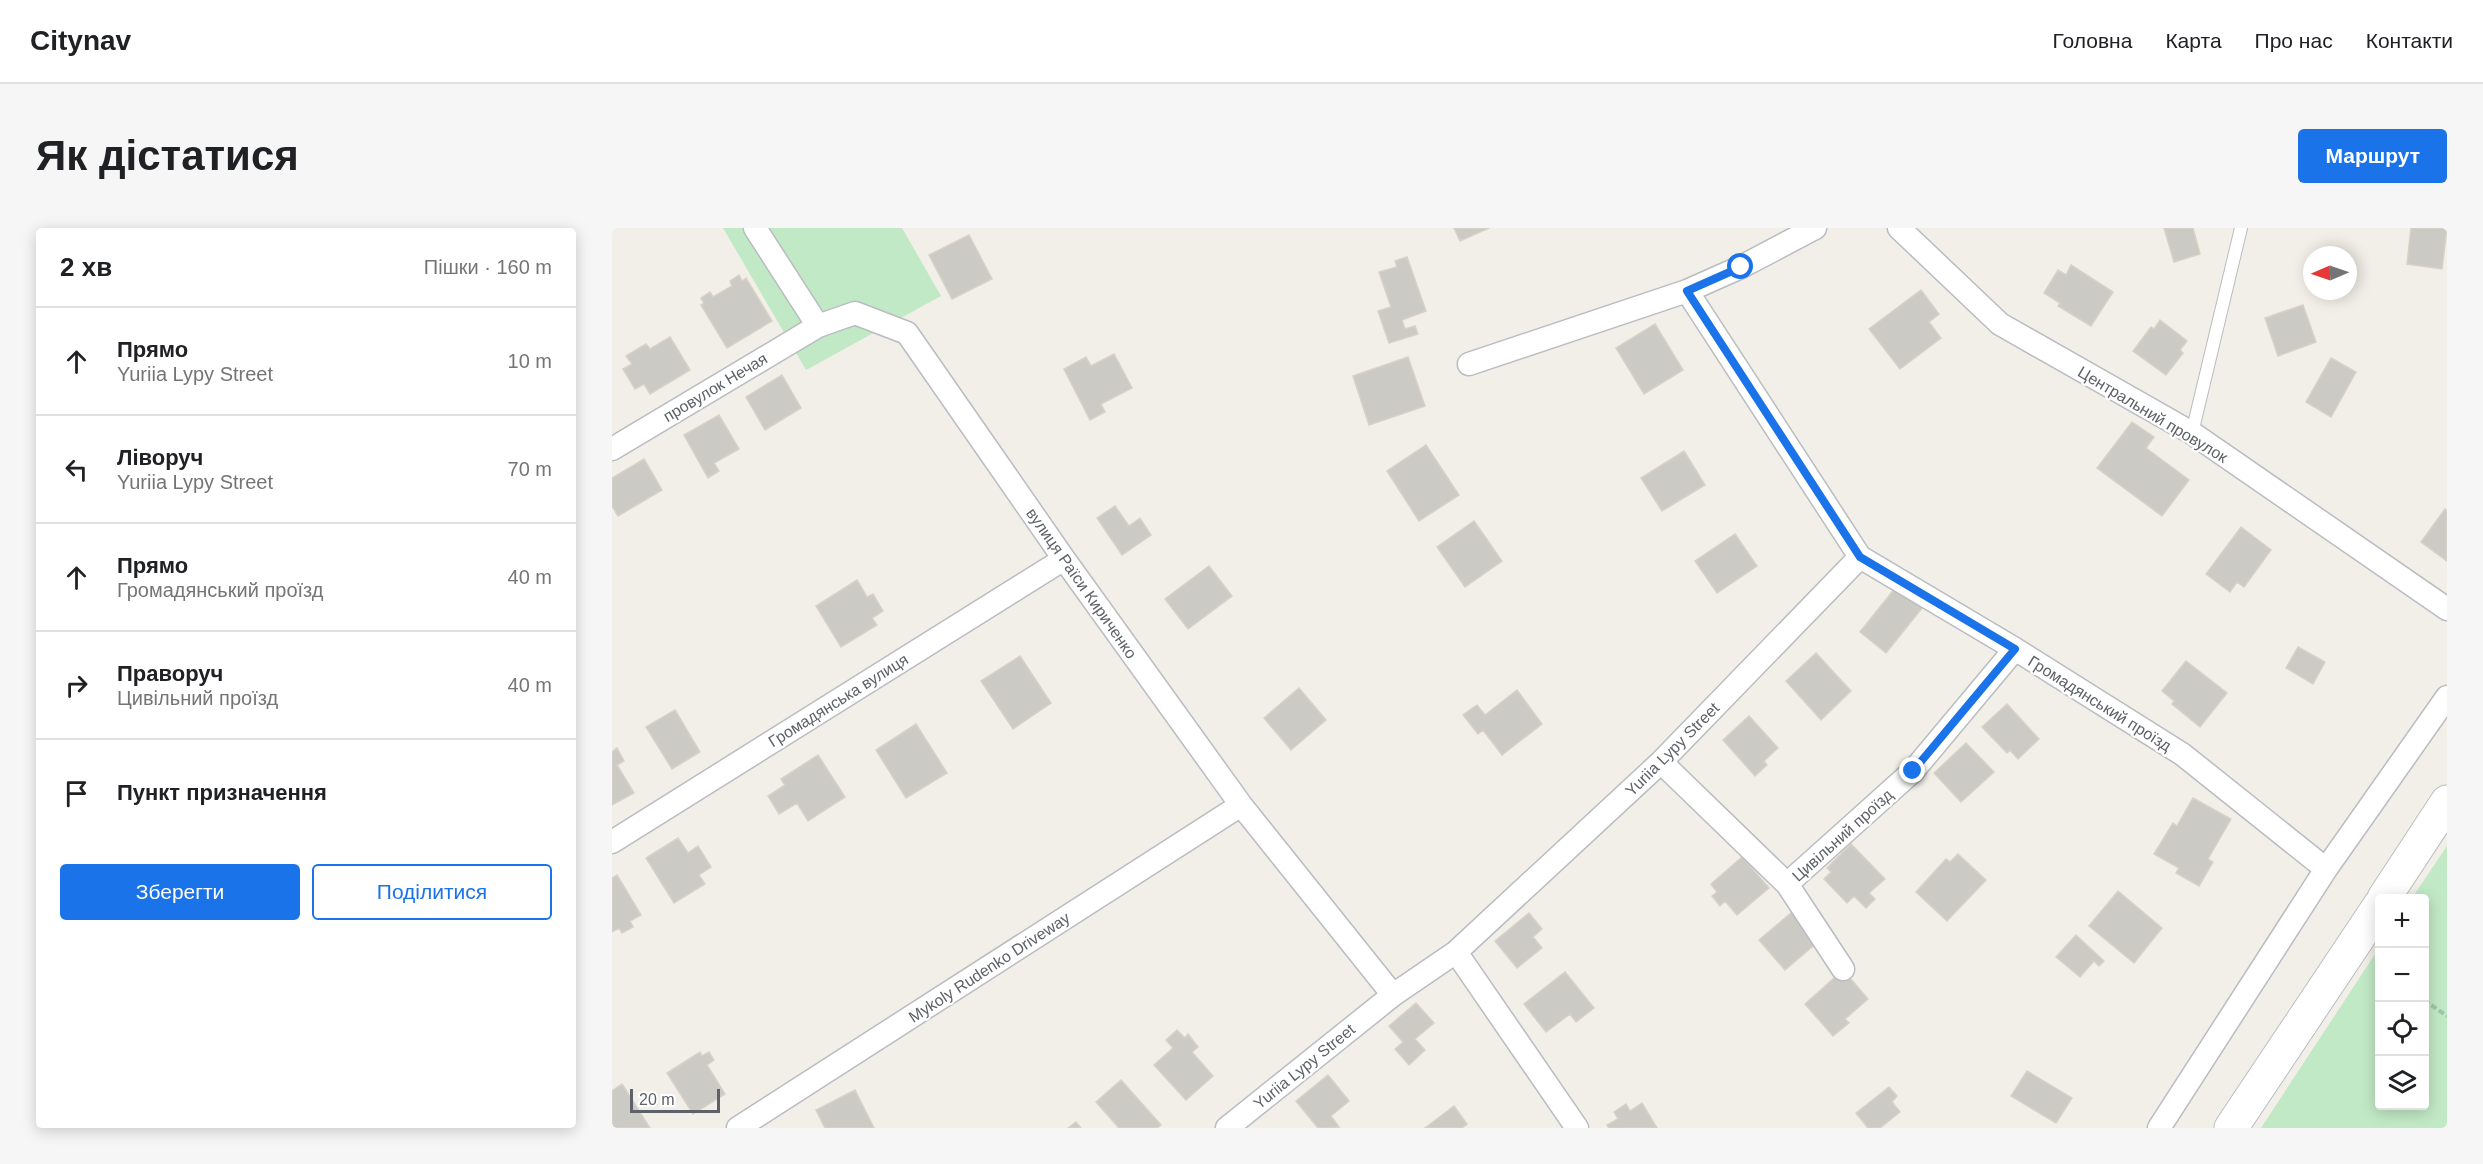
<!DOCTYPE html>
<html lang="uk">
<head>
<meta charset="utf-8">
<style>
	:root { --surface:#fff; --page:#f6f6f6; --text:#202124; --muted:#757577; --line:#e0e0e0; --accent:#1a73e8 }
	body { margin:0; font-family:Arial,sans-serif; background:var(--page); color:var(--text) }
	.controls { position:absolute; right:18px; bottom:18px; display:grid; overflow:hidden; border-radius:6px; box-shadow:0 3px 15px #0003 }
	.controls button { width:54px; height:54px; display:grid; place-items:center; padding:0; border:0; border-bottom:2px solid var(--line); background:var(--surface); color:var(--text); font:30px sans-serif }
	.compass { position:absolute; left:1691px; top:18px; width:54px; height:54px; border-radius:50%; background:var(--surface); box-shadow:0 3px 15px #0003; rotate:268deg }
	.scale { position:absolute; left:18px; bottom:15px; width:90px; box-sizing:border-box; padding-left:6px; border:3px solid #5e6268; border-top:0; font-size:16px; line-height:21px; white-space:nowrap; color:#5e6268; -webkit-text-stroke:4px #fff; paint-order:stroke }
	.stop { position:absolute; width:18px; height:18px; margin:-14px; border:4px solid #1a73e8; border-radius:50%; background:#fff }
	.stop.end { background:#1a73e8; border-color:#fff; box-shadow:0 2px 6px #0008 }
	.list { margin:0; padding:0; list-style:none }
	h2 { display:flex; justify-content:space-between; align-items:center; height:78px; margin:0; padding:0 24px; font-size:26px }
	h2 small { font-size:20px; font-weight:400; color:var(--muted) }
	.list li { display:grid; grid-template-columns:39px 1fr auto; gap:18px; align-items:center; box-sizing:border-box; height:108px; padding:0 24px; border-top:2px solid var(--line) }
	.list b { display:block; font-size:22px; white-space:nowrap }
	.list p { margin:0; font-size:20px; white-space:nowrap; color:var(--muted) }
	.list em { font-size:20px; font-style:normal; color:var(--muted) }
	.actions { display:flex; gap:12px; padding:18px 24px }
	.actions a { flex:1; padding:14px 0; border:2px solid var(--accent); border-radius:6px; text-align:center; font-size:21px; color:var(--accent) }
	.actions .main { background:var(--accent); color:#fff }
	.icon { flex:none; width:33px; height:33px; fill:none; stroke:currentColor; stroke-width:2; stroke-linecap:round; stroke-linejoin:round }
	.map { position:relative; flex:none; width:1835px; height:900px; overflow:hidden; border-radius:6px }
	header { display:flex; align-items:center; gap:36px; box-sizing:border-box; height:84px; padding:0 30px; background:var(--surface); border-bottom:2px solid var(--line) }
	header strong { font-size:28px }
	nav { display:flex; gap:33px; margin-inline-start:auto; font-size:21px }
	.intro { display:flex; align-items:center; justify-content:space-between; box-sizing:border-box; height:144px; padding:0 36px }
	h1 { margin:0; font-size:42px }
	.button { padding:15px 27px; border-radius:6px; background:var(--accent); color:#fff; font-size:21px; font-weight:700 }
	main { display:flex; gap:36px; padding:0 36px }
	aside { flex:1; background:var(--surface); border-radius:6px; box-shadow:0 3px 15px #0003 }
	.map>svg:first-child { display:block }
	.green { fill:#c2e9c5 }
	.building { fill:#cccac4; stroke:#d6d2c5; stroke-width:1.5 }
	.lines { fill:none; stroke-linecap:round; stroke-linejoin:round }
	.service-casing { stroke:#b9bcc1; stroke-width:14 }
	.minor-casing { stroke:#b9bcc1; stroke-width:25 }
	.secondary-casing { stroke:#babdc3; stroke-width:35 }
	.path { stroke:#9ac8aa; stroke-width:4; stroke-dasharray:6 3; stroke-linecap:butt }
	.service { stroke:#fff; stroke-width:12 }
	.minor { stroke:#fff; stroke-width:22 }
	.secondary { stroke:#fff; stroke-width:33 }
	.route { stroke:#1a73e8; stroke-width:8 }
	.labels { text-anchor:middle; stroke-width:4.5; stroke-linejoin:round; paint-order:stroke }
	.street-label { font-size:16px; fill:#5e6268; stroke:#fff }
</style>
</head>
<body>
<header>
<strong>Citynav</strong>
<nav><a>Головна</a><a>Карта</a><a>Про нас</a><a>Контакти</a></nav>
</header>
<div class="intro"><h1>Як дістатися</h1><a class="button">Маршрут</a></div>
<main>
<aside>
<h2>2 хв<small>Пішки · 160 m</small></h2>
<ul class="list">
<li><svg class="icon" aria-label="ahead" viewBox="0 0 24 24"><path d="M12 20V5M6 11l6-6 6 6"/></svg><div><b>Прямо</b><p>Yuriia Lypy Street</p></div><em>10 m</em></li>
<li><svg class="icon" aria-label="left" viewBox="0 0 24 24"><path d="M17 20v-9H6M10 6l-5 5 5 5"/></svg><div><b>Ліворуч</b><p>Yuriia Lypy Street</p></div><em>70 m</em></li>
<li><svg class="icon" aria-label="ahead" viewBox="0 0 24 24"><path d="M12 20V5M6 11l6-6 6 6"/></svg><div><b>Прямо</b><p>Громадянський проїзд</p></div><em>40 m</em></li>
<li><svg class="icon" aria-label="right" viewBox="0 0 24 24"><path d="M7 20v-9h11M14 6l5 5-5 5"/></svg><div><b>Праворуч</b><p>Цивільний проїзд</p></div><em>40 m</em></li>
<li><svg class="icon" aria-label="arrive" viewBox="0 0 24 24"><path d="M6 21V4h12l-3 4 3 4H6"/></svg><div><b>Пункт призначення</b></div></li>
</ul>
<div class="actions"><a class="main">Зберегти</a><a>Поділитися</a></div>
</aside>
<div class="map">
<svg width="1835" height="900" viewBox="0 0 1835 900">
	<rect width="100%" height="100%" fill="#f1efe7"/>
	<!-- green -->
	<path class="green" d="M111,0H290L329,68L194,142Z
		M1835,618V900H1649L1767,720L1768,878H1812V670H1800Z"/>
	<!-- building -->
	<path class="building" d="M842,0H877L848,13Z
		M1552,0H1581L1588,26L1562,34Z
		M1799,0H1835L1830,41L1795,36Z
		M357,7L380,51L340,71L317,27Z
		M795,29L814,83L790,92L793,101L803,98L806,106L777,115L766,83L779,79L767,44L785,39L783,33Z
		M1459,37L1501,64L1479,98L1446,78L1448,75L1432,65L1446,42L1454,47Z
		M127,47L130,53L134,50L160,93L115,120L89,77L92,75L89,70L98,64L101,69L120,58L118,53Z
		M1309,62L1327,86L1317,94L1329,110L1288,141L1257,101Z
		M1691,77L1704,114L1666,128L1653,90Z
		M1548,92L1575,113L1568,122L1571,125L1554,147L1521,123L1539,99L1542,101Z
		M1043,96L1071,142L1032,166L1004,120Z
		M58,109L78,142L38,166L32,156L23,161L11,141L20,136L14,128L34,116L38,121Z
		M502,126L520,160L489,176L493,184L478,192L452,141L474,129L479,138Z
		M796,129L813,178L757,197L741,148Z
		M1719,130L1744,144L1719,189L1694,174Z
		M170,147L189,180L153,202L134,169Z
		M107,187L127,221L102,235L107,243L96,250L72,207Z
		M1520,194L1542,209L1534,220L1577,252L1550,288L1485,240Z
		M814,217L847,267L807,293L775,243Z
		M1072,223L1093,257L1050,283L1029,250Z
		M32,231L50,262L6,288L0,278V250Z
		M503,278L517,298L528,290L539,307L510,327L485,290Z
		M1833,281L1835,283V333L1809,314Z
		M862,293L890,333L853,359L825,319Z
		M1629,299L1659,322L1632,359L1625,354L1618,364L1594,346Z
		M1123,306L1145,338L1105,365L1083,333Z
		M597,338L620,368L576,401L553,371Z
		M245,352L255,369L261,366L271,383L260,390L265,397L229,419L204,378Z
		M1284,359L1310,380L1274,425L1248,404Z
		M1686,419L1713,434L1701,456L1674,440Z
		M1204,425L1239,463L1209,492L1174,453Z
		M408,428L439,475L401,501L369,453Z
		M1574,433L1615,465L1588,499L1560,476L1562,473L1550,463Z
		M687,460L714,492L679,522L652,490Z
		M905,462L930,496L890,527L871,502L866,506L851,487L865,477L873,487Z
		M1395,476L1427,511L1406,531L1398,522L1395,525L1370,499Z
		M63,482L88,524L60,541L34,499Z
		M1137,488L1166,520L1152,533L1155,537L1143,548L1111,512Z
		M304,496L335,545L294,570L264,522Z
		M1354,515L1382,544L1349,574L1322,545Z
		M5,520L12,533L5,537L22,565L0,577V524Z
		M206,527L233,569L196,593L185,575L167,586L156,568L173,557L169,551Z
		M1581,570L1619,591L1596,631L1601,634L1587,658L1564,645L1567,640L1542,626L1561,595L1565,598Z
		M66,610L76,625L86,618L99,639L87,647L93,656L62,675L34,630Z
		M1239,616L1273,651L1257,665L1263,671L1254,680L1242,668L1235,675L1212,651L1219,644L1215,640Z
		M1346,626L1374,652L1335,693L1304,664L1334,631L1338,634Z
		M1130,629L1157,660L1125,687L1113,673L1108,678L1100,668L1105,664L1099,656Z
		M5,647L29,687L18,693L21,699L10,705L7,700L0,704V650Z
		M1506,663L1550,700L1522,735L1477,698Z
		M1180,684L1207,713L1173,742L1147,712Z
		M917,685L930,701L921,709L930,720L905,740L883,713Z
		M1464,707L1492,733L1487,738L1482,733L1468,749L1444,729Z
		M1231,742L1256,771L1233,791L1237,795L1221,808L1193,776Z
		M953,744L982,780L964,794L958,786L934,804L912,776Z
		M804,775L822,795L803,811L813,822L797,837L783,821L791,814L777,798Z
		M565,802L573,810L576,806L586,819L580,824L601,848L574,872L542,837L561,820L554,812Z
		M88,824L90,828L97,824L102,832L95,837L113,866L81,886L55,845Z
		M1415,843L1460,870L1444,895L1399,868Z
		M716,847L737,873L719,888L727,899L706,900L684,873Z
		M509,852L549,897L545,900H507L484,874Z
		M10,856L38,900H0V863Z
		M1277,859L1285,868L1280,874L1288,884L1268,900H1256L1244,885Z
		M243,862L262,900H213L204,882Z
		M1030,875L1045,900H997L995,897L1006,891L1002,884L1014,876L1018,883Z
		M842,878L855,896L850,900H813Z
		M464,894L469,900H456Z"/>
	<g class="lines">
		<defs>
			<path id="service" d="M1580,205L1629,0"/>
			<path id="minor" d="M143,0L206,98L243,85L295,105L452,331L629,577L781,767
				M1287,0L1388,96L1580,205L1835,381
				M857,136L1075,63L1129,39L1203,0
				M0,221L206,98
				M1248,329L1403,421L1570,526L1714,641
				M1049,534L1175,656L1231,741
				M0,614L452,331
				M1175,656L1301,543L1403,421
				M844,724L965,900
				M126,900L629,577
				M615,900L781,767L844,724L1049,534L1248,329L1075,63
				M1547,900L1714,641L1835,469"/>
			<path id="secondary" d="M1772,670L1835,574
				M1619,900L1768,677"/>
		</defs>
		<!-- service casing -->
		<use href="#service" class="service-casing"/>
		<!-- minor casing -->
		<use href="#minor" class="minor-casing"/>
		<!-- secondary casing -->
		<use href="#secondary" class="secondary-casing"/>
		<!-- path -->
		<path class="path" d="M1812,772L1835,788"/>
		<!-- service -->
		<use href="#service" class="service"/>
		<!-- minor -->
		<use href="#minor" class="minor"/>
		<!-- secondary -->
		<use href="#secondary" class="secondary"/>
	</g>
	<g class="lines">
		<!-- route -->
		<path class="route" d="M1129,39L1075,63L1248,329L1403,421L1301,543"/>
	</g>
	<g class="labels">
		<!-- street labels -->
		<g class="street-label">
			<text transform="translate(103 159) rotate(-31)" y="6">провулок Нечая</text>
			<text transform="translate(1541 186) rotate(31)" y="6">Центральний провулок</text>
			<text transform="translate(470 355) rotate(55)" y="6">вулиця Раїси Кириченко</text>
			<text transform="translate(226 472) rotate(-32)" y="6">Громадянська вулиця</text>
			<text transform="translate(1488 475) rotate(32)" y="6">Громадянський проїзд</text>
			<text transform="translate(1060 521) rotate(-45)" y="6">Yuriia Lypy Street</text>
			<text transform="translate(1230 607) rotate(-42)" y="6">Цивільний проїзд</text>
			<text transform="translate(377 739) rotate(-33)" y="6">Mykoly Rudenko Driveway</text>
			<text transform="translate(692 838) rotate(-39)" y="6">Yuriia Lypy Street</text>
		</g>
	</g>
</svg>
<div class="controls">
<button>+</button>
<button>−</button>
<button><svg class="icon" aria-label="locate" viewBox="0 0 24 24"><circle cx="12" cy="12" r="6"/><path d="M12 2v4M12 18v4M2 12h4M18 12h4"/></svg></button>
<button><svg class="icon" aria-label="layers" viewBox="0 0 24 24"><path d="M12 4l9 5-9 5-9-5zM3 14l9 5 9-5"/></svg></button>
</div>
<svg class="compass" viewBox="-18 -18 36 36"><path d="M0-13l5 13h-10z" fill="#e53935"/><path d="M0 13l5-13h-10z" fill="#757577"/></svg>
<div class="scale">20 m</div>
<div class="stop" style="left:1129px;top:39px"></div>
<div class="stop end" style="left:1301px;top:543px"></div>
</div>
</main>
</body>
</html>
